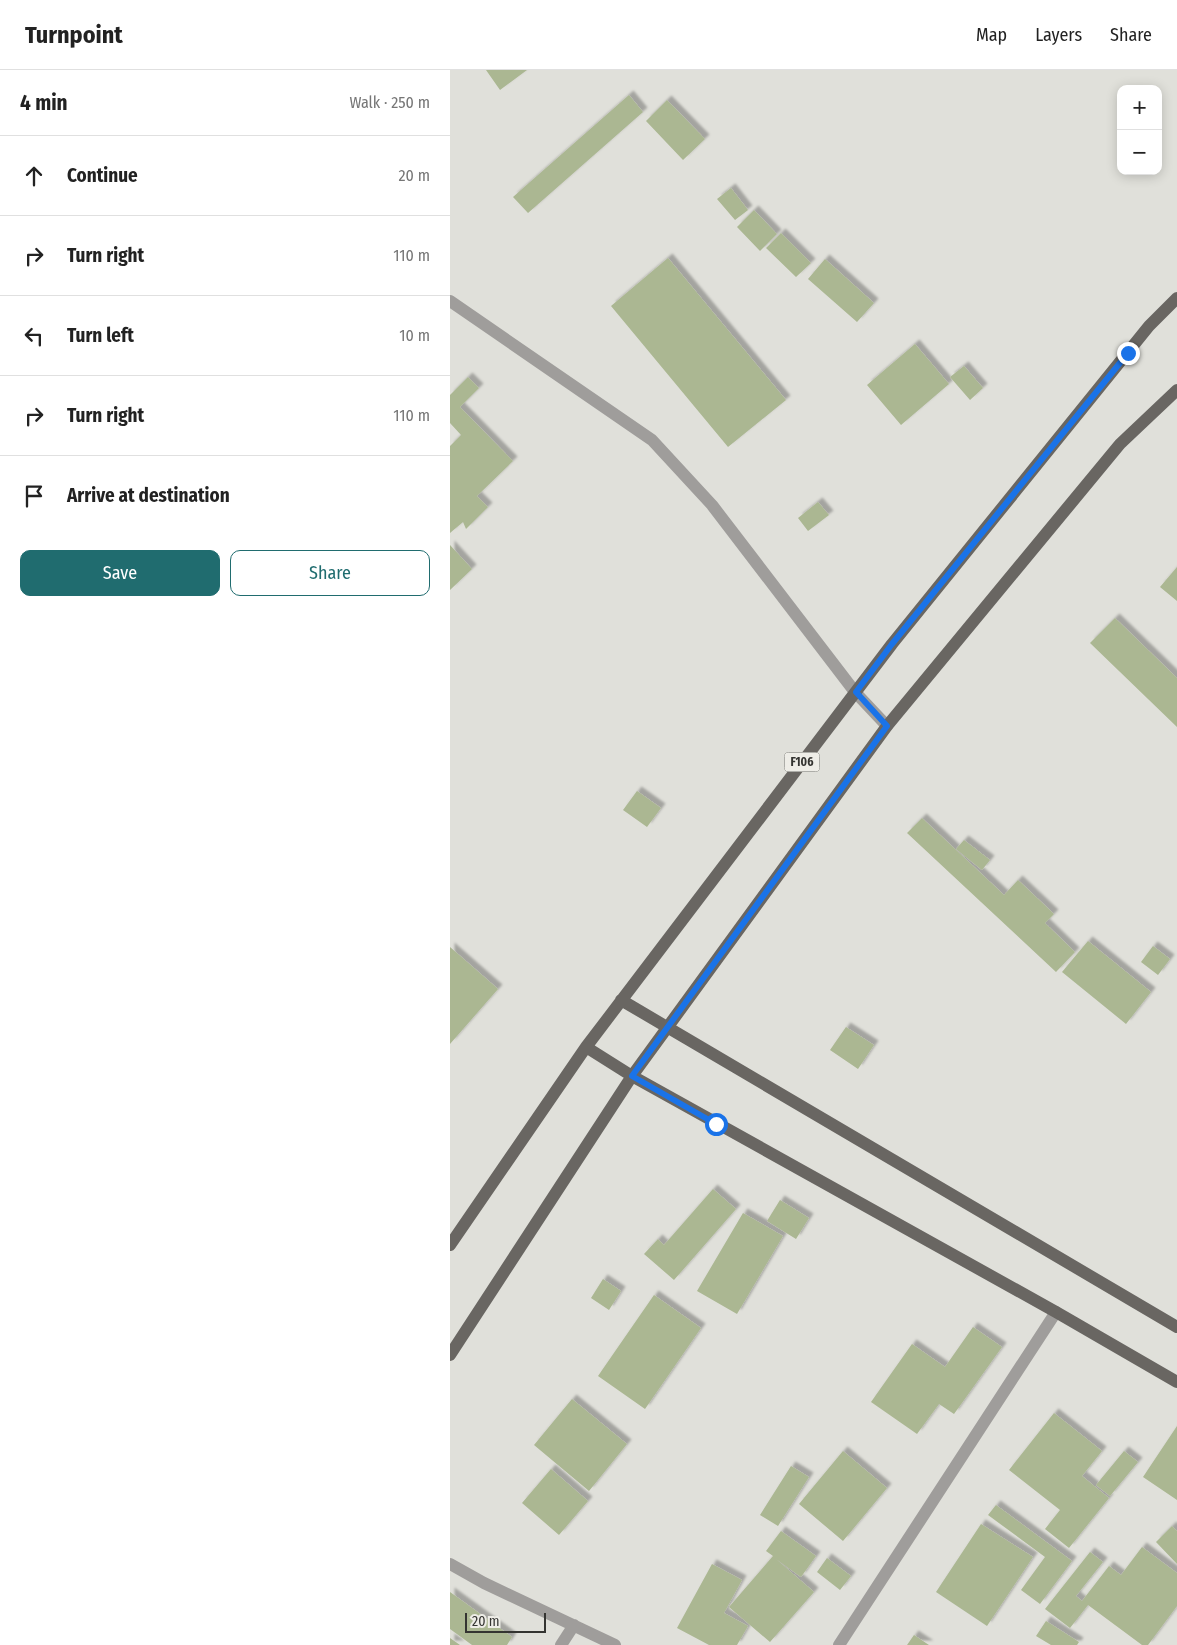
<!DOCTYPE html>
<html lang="en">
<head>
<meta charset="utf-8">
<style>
	:root { --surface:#fff; --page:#f6f6f6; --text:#222; --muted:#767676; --line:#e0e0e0; --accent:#206c6f }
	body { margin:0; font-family:"Fira Sans Condensed",sans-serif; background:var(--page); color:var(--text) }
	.controls { position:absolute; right:15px; top:15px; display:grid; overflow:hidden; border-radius:10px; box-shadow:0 2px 12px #0003 }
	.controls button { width:45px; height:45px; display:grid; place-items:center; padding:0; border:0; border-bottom:1px solid var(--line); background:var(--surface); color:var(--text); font:25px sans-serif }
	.scale { position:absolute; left:15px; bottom:12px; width:81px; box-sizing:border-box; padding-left:5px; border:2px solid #343431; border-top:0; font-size:14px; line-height:18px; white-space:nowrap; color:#343431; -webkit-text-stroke:4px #eeede7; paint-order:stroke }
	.stop { position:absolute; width:15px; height:15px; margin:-11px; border:4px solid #1a73e8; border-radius:50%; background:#fff }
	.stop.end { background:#1a73e8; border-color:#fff; box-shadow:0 1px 5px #0008 }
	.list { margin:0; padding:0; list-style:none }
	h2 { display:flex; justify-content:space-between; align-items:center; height:65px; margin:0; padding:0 20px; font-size:21px }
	h2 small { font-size:16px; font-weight:400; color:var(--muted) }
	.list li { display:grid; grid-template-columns:32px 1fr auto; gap:15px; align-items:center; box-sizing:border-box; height:80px; padding:0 20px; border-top:1px solid var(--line) }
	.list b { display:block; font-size:19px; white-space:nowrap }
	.list em { font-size:16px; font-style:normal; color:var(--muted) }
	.actions { display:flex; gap:10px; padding:15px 20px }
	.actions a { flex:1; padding:11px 0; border:1px solid var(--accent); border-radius:10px; text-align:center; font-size:18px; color:var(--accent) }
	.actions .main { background:var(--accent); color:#fff }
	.icon { flex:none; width:28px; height:28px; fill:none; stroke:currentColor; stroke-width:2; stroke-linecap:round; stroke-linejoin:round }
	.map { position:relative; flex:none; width:727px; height:1575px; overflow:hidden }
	header { display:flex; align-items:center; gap:30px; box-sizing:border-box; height:70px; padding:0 25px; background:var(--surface); border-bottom:1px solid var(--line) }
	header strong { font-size:24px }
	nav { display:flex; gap:28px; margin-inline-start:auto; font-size:18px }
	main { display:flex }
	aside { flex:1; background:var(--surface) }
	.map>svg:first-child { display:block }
	.building { fill:#abb792; filter:url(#shadow) }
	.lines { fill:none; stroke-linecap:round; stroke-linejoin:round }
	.minor { stroke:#9f9d9b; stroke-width:12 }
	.major { stroke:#696662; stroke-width:12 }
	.route { stroke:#1a73e8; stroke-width:6 }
	.labels { text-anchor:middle; stroke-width:4; stroke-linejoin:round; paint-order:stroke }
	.shield { fill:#eeede7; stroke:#6c6c68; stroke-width:1 }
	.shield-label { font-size:12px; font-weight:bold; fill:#343431 }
</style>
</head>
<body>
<header>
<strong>Turnpoint</strong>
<nav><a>Map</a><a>Layers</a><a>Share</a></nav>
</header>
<main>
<aside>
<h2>4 min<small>Walk · 250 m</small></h2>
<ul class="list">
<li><svg class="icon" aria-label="ahead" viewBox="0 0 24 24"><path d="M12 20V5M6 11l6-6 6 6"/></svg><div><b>Continue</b></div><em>20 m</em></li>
<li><svg class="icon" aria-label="right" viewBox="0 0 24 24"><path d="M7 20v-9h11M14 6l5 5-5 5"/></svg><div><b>Turn right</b></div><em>110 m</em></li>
<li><svg class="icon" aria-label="left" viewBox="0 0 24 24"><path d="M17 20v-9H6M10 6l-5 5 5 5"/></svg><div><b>Turn left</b></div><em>10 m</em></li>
<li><svg class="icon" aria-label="right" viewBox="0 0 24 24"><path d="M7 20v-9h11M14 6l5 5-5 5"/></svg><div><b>Turn right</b></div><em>110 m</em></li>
<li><svg class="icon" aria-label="arrive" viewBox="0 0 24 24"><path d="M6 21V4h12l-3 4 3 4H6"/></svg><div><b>Arrive at destination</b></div></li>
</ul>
<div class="actions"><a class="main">Save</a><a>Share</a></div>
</aside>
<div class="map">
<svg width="727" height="1575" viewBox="0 0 727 1575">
	<defs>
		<filter id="shadow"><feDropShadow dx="4.5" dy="-4.5" stdDeviation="1" flood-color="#0004"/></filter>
	</defs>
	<rect width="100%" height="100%" fill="#e0e0da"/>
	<!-- building -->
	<path class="building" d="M36,0H77L50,20Z
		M179,25L193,42L78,143L63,127Z
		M217,30L255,69L233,90L196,51Z
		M281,118L298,140L285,150L267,129Z
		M304,140L327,164L310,181L287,157Z
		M331,163L361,193L346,207L316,178Z
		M218,188L336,330L278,377L161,236Z
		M375,189L424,233L407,252L358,209Z
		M465,274L499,314L451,355L417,315Z
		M514,296L533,318L520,330L500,307Z
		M18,307L29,318L10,337L63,391L27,426L38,437L16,459L13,452L0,463V376L11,365L0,353V325Z
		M368,432L379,445L358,461L348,448Z
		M0,475L22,499L0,520Z
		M727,497V531L710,517Z
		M665,548L727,608V657L640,573Z
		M187,721L211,738L197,757L173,740Z
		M472,748L554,825L568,810L604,844L595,853L625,882L606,902L457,763Z
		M514,770L540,790L532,800L506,779Z
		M638,871L701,922L676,954L612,902Z
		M703,876L720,889L708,905L691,892Z
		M0,877L48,919L0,974Z
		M396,957L424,975L408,999L380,980Z
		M263,1119L286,1139L224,1210L194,1184L208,1169L214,1175Z
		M330,1130L359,1148L346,1169L317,1151Z
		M293,1143L333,1166L287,1244L247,1221Z
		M153,1209L171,1221L159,1240L141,1228Z
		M204,1225L251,1258L195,1339L148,1306Z
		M523,1257L552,1277L504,1344L489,1334L467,1364L421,1332L462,1274L495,1297Z
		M122,1329L177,1374L139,1421L84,1375Z
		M604,1343L652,1381L632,1406L659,1428L619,1478L595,1459L610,1440L559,1400Z
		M727,1356V1430L693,1407Z
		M393,1381L437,1418L393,1471L349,1434Z
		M674,1381L688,1392L660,1426L646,1415Z
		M341,1396L359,1407L328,1456L310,1445Z
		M101,1399L138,1431L109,1465L72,1433Z
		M546,1435L622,1491L590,1534L571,1520L595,1487L538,1445Z
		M531,1454L583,1487L537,1556L486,1522Z
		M722,1456L727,1461V1494L706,1472Z
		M331,1461L366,1486L351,1507L326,1489L364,1522L320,1572L279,1537L323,1486L316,1481Z
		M692,1477L727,1503V1536L698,1575H692L638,1535L620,1558L595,1539L640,1482L653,1492L626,1526L632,1531L659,1496L671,1505Z
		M377,1488L401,1506L390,1520L367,1502Z
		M262,1494L292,1510L274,1543L298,1556L287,1575H259L227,1558Z
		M0,1522L62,1567L57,1575H22L0,1559Z
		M596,1551L629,1572L627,1575H601L586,1566Z
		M464,1565L479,1575H457Z
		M0,1568L10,1575H0Z"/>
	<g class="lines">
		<!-- minor -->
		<path class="minor" d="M0,231L202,370L262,435L405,622L437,656
			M0,1494L34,1513L165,1575
			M111,1575L124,1555
			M389,1575L606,1242"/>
		<!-- major -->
		<path class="major" d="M171,930L727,1257
			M136,977L182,1006L606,1242L727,1312
			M0,1175L136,977L442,574L699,256L727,228
			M0,1285L182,1006L437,656L670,374L727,320"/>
	</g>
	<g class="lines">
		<!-- route -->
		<path class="route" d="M266,1054L182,1006L437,656L406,622L442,574L678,283"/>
	</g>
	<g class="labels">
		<!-- shield labels -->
		<rect class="shield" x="334.5" y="682.5" width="35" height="19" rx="4"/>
		<g class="shield-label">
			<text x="352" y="696">F106</text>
		</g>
	</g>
</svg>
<div class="controls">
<button>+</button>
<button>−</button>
</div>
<div class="scale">20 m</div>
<div class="stop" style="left:266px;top:1054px"></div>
<div class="stop end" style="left:678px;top:283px"></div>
</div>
</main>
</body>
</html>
